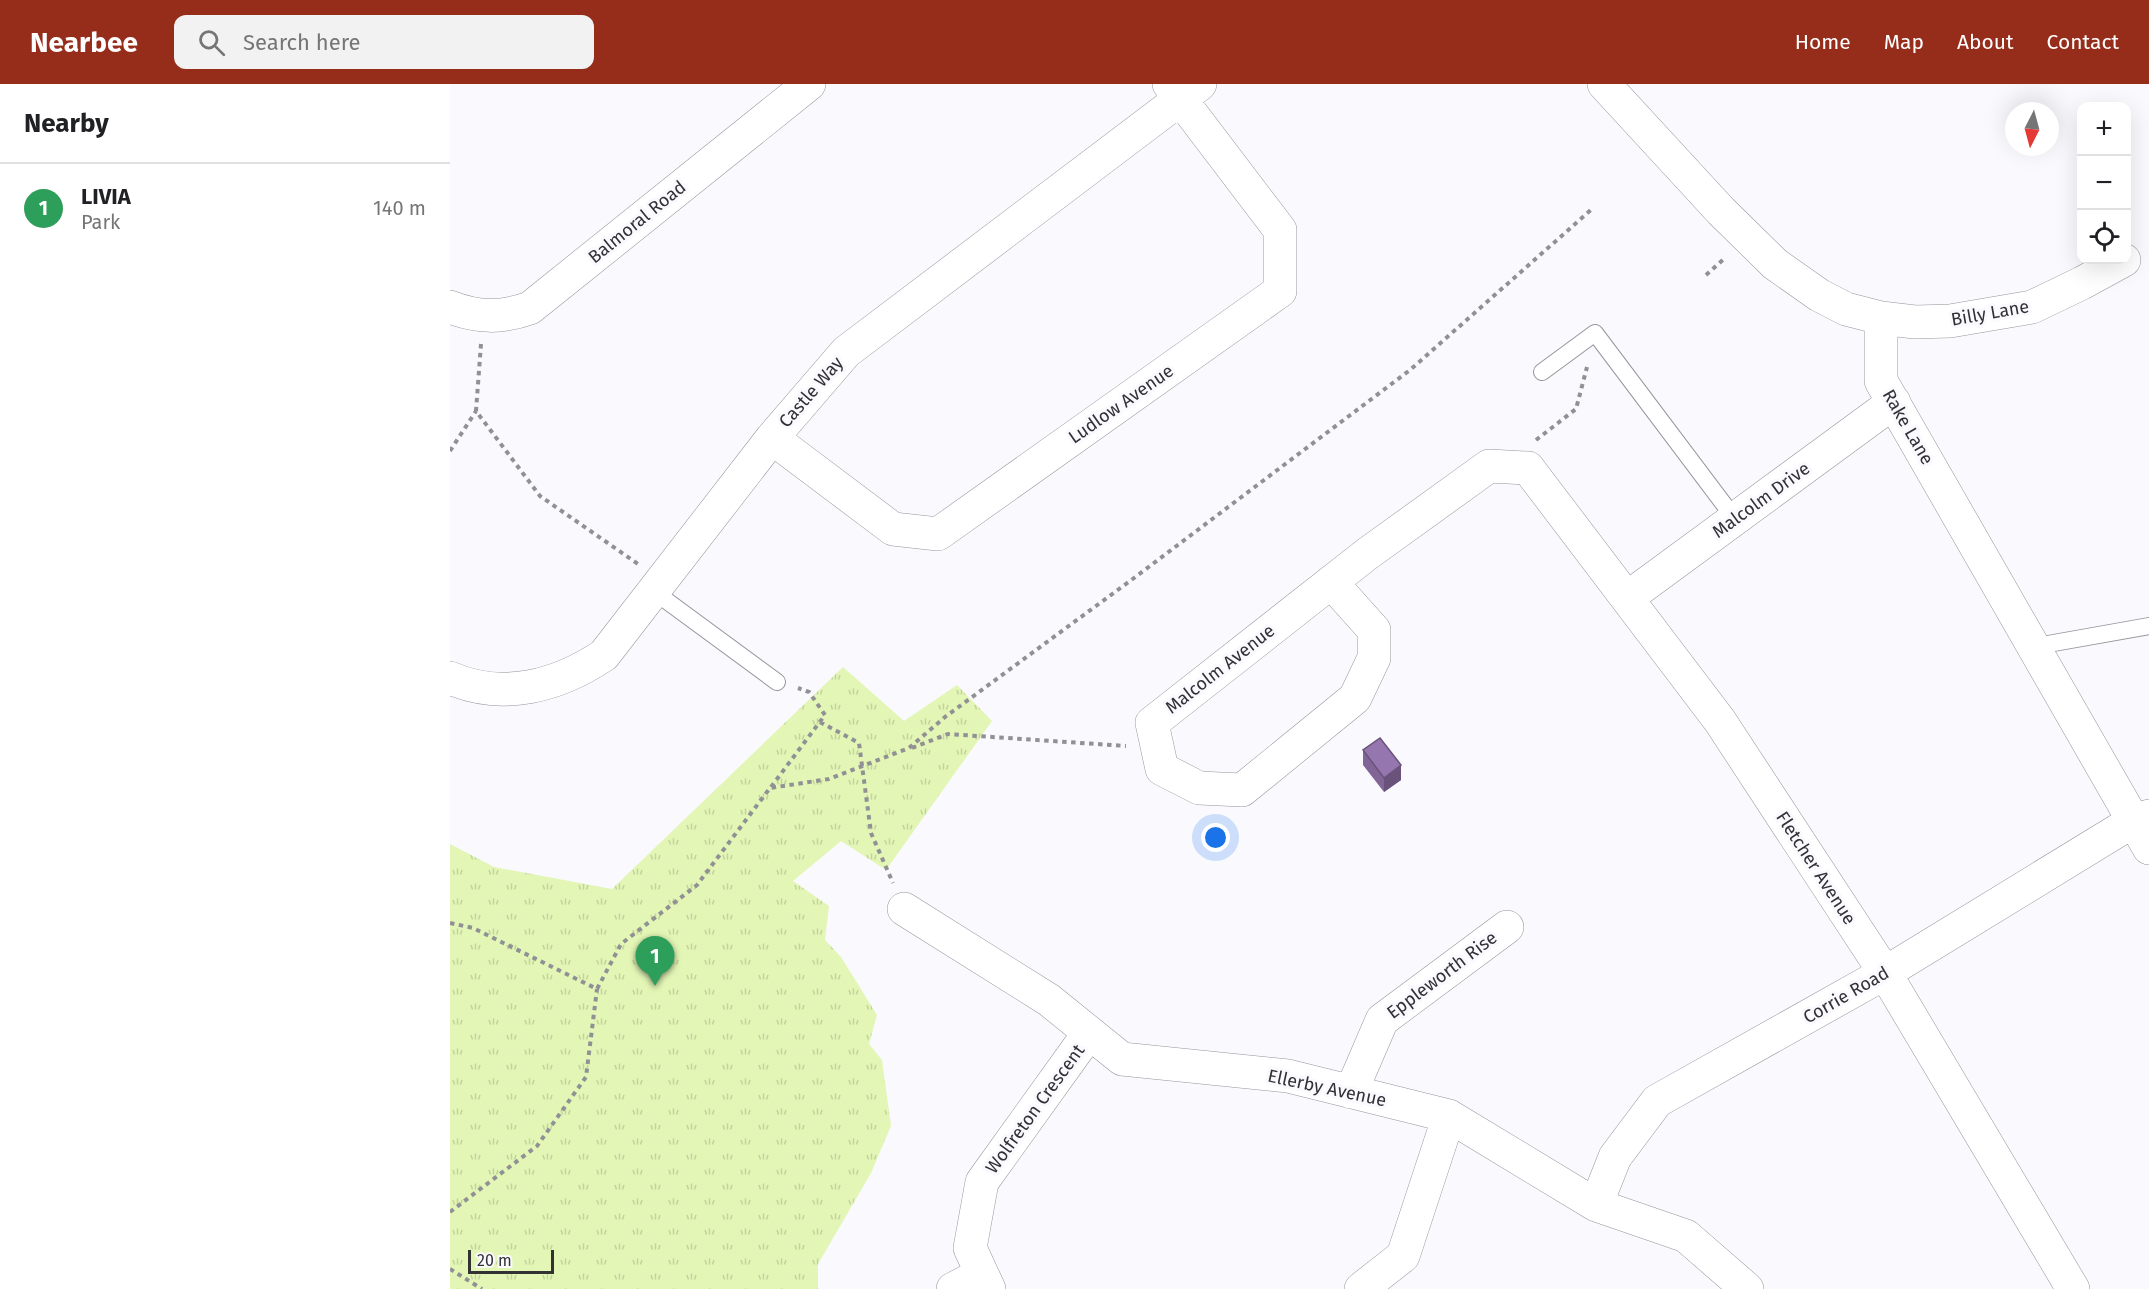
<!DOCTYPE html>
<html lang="en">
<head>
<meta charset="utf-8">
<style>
	:root { --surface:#fff; --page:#f2f2f2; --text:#202124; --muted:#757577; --line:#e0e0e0; --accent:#962c1a }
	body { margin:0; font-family:"Fira Sans",sans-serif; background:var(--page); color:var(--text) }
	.controls { position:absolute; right:18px; top:18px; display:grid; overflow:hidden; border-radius:12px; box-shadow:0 6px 24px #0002 }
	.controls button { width:54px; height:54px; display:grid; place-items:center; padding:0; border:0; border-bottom:2px solid var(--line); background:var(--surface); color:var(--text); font:30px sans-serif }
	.compass { position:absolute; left:1555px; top:18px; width:54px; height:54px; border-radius:50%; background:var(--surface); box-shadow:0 6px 24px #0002; rotate:186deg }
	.scale { position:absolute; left:18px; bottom:15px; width:86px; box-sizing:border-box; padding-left:6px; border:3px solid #323235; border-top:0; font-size:16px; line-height:21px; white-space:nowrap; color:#323235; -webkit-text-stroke:4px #f9f9fe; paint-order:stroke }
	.you { position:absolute; left:766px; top:754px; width:21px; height:21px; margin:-15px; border:4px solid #fff; border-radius:50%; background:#1a73e8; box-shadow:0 0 0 9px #1a73e833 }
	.badge { display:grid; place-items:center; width:39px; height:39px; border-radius:50%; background:var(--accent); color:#fff; font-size:20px; font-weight:700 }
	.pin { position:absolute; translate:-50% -50px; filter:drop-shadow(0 2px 3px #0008) }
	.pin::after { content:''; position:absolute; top:32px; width:21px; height:18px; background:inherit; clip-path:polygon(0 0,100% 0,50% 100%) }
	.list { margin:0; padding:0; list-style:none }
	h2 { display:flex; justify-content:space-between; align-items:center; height:78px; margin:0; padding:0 24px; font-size:26px }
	h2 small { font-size:20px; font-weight:400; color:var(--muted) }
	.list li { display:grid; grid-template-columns:39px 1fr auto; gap:18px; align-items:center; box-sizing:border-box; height:90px; padding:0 24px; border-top:2px solid var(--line) }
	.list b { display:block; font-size:22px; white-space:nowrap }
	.list p { margin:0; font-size:20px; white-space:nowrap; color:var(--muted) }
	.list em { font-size:20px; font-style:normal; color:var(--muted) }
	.icon { flex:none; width:33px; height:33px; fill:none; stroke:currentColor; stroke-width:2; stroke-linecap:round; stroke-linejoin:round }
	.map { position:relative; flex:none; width:1699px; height:1205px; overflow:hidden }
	header { display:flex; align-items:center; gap:36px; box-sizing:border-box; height:84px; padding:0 30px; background:var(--accent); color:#fff }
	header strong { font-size:28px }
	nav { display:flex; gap:33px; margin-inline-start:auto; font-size:21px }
	.search { width:420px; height:54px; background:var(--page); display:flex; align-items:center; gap:15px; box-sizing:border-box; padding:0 21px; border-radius:12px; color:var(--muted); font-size:22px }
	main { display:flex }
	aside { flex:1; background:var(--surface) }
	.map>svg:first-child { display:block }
	.park { fill:url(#park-tufts) }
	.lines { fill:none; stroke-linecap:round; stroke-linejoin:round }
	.lane-casing { stroke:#95959d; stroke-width:18 }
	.street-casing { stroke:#95959d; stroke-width:34 }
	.path { stroke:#919195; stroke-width:4; stroke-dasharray:4.5 4.5; stroke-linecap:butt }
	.lane { stroke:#fff; stroke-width:16 }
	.street { stroke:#fff; stroke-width:33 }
	.wall { fill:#816596 }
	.shaded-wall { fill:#69537a }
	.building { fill:#9676ae; stroke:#69537a; stroke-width:1.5 }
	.labels { text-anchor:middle; stroke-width:6; stroke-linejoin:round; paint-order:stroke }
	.street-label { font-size:18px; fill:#323235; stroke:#f9f9fe }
</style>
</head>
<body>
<header>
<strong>Nearbee</strong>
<div class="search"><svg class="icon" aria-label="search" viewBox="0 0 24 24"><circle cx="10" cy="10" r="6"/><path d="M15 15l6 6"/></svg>Search here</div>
<nav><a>Home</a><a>Map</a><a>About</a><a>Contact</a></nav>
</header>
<main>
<aside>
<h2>Nearby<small></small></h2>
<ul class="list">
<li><span class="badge" style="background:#2e9e5b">1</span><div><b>LIVIA</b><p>Park</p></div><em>140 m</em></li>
</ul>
</aside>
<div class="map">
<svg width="1699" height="1205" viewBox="0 0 1699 1205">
	<defs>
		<pattern id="park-tufts" width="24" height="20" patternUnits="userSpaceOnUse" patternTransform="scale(1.5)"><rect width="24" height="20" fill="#e3f6b5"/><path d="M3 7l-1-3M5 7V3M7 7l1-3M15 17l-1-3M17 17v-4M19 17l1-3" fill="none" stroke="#c3d39c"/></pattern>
	</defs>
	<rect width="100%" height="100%" fill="#f9f9fe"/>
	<!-- park -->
	<path class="park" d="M393,583L454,637L507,601L542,637L436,786L391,757L343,797L379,822L375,856L391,873L427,931L419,960L432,976L441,1042L421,1089L368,1180V1205H0V760L44,783L162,805Z"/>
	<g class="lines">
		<defs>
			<path id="lane" d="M1092,288L1145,249L1285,435
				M202,506L327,598
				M1587,566L1598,560L1699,542"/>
			<path id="street" d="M1154,0L1271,127L1325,180L1369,211L1396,225L1431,234L1465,238L1500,237L1582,223L1632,199L1674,176
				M0,223C28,234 52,234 80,224L359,0
				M1431,234V297L1699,764
				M322,354L443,445L488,450L830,207V146L719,0
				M881,498L924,546V574L905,614L792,706L749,704L712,685L702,639L917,470L1039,382L1078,384L1270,637L1435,889L1623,1205
				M1177,514L1444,318
				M0,594C53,617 108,602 154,571L322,354L396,268L750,0
				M454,825L599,916L672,975L838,992L999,1032L1146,1121L1236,1152L1297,1205
				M901,1008L932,936L1057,843
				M1146,1121L1165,1073L1207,1017L1435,889L1685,736L1699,732
				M503,1205L532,1190
				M539,1205L520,1164L532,1098L639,949
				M911,1205L953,1172L999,1032"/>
		</defs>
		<!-- lane casing -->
		<use href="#lane" class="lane-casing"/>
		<!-- street casing -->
		<use href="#street" class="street-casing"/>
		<!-- path -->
		<path class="path" d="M1256,191L1276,173
			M31,260L26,327L90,412L188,480
			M1086,356L1126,325L1137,283
			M0,367L26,327
			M370,638L409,659L421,749L443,799
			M462,664L498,650L676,662
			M321,703L375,631L359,608L348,604
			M0,839L23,844L147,905L171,860L247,801L320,704L379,695L459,664L495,633L684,494L960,286L1142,125
			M0,1128L87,1062L136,993L147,905
			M0,1185L32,1205"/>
		<!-- lane -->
		<use href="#lane" class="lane"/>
		<!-- street -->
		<use href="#street" class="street"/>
	</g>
	<!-- wall -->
	<path class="wall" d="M913,666L951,696L934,708L913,681Z"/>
	<!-- shaded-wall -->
	<path class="shaded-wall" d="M951,681V696L934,708V694Z"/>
	<!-- building -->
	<path class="building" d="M930,654L951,681L934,694L913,666Z"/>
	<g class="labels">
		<!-- street labels -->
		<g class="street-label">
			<text transform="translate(187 138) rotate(-39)" y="6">Balmoral Road</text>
			<text transform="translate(1540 229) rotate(-10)" y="6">Billy Lane</text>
			<text transform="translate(361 308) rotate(-49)" y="6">Castle Way</text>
			<text transform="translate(671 320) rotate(-35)" y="6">Ludlow Avenue</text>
			<text transform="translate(1458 343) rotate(60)" y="6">Rake Lane</text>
			<text transform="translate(1311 416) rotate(-36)" y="6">Malcolm Drive</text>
			<text transform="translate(770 585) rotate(-38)" y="6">Malcolm Avenue</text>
			<text transform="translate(1366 784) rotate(57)" y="6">Fletcher Avenue</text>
			<text transform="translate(992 891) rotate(-37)" y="6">Eppleworth Rise</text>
			<text transform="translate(1396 911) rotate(-30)" y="6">Corrie Road</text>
			<text transform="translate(877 1004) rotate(12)" y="6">Ellerby Avenue</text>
			<text transform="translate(585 1025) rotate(-54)" y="6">Wolfreton Crescent</text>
		</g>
	</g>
</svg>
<div class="controls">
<button>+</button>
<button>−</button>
<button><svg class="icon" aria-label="locate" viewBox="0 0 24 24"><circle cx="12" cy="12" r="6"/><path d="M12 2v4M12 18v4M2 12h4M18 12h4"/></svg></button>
</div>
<svg class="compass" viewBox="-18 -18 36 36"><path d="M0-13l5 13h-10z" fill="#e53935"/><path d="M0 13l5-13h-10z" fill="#757577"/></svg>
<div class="scale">20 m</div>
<div class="you"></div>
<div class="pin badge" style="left:205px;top:902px;background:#2e9e5b">1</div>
</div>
</main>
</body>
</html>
